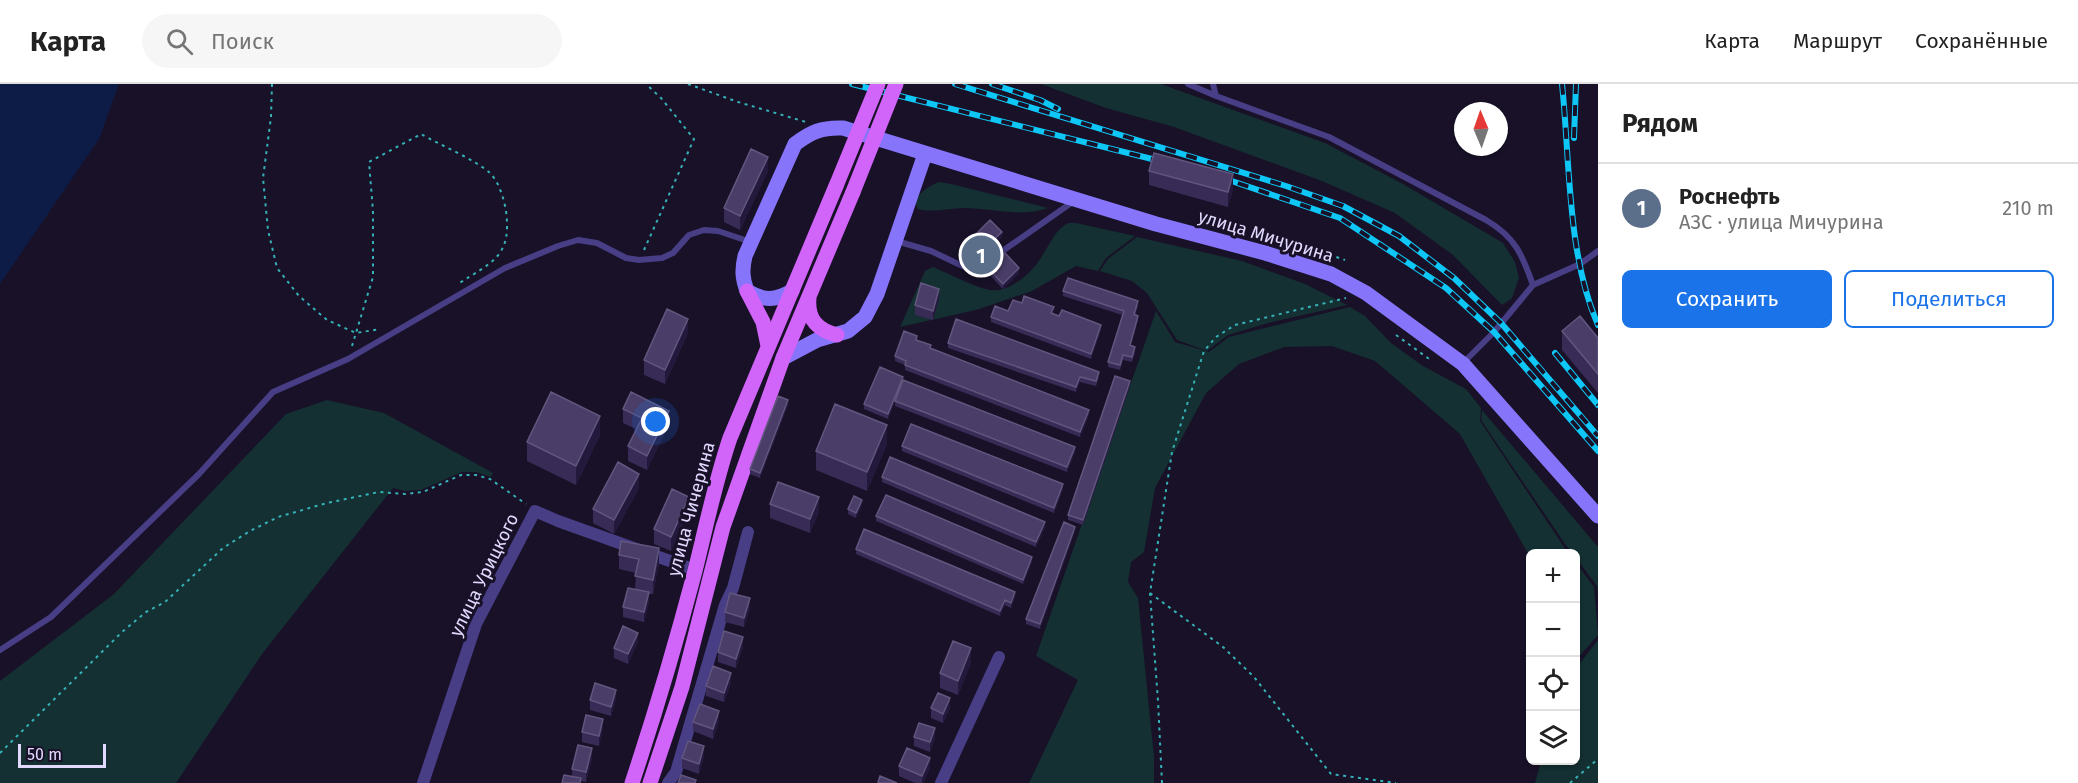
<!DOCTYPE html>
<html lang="ru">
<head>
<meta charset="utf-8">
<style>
	:root { --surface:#fff; --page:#f6f6f6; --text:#222; --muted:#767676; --line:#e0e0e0; --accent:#1a73e8 }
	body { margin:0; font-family:"Fira Sans",sans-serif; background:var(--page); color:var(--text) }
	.controls { position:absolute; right:18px; bottom:18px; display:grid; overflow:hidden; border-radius:9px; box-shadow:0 2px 4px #0004 }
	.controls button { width:54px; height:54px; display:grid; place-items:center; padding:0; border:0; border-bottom:2px solid var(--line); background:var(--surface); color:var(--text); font:30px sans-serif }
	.compass { position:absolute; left:1454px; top:18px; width:54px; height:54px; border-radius:50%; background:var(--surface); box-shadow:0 2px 4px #0004; rotate:358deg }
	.scale { position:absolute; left:18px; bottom:15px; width:88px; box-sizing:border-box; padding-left:6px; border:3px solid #e2dafe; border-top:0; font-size:16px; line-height:21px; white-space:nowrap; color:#e2dafe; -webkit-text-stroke:4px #181128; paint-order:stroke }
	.you { position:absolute; left:656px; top:338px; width:21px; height:21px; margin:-15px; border:4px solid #fff; border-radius:50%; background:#1a73e8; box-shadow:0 0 0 9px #1a73e833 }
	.badge { display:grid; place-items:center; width:39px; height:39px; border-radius:50%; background:var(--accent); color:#fff; font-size:20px; font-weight:700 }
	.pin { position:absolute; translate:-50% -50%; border:3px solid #fff; box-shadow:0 2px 6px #0006 }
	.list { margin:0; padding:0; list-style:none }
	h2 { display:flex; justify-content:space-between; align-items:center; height:78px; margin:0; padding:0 24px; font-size:26px }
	h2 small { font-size:20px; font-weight:400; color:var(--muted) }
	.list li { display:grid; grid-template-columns:39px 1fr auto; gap:18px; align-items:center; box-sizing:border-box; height:90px; padding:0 24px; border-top:2px solid var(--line) }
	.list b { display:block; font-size:22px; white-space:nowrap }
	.list p { margin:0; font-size:20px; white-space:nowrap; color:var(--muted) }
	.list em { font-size:20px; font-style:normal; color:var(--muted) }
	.actions { display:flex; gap:12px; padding:18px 24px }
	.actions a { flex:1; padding:14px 0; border:2px solid var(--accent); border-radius:9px; text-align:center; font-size:21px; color:var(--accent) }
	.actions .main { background:var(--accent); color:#fff }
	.icon { flex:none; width:33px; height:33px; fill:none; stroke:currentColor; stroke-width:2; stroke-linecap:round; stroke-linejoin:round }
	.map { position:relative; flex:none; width:1598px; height:699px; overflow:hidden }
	header { display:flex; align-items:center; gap:36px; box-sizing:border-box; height:84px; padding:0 30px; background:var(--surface); border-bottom:2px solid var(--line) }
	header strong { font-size:28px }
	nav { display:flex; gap:33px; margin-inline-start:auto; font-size:21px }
	.search { width:420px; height:54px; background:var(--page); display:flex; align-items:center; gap:15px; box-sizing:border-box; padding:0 21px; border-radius:33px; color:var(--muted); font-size:22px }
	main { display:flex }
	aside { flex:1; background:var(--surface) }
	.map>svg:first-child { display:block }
	.green { fill:#143032 }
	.water { fill:#0d1c46 }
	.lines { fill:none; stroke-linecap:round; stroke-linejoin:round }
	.path { stroke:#35b1b7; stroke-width:2; stroke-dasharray:3 4.5; stroke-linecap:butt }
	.lane { stroke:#483e85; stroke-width:6 }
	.street { stroke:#483e85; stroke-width:12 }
	.secondary { stroke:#8675fa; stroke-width:15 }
	.primary { stroke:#d165f9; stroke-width:15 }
	.rail-casing { stroke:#0ec7f6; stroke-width:6 }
	.rail { stroke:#181128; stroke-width:4; stroke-dasharray:11; stroke-linecap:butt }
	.primary-bridge { stroke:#d165f9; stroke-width:15 }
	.wall { fill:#382b56 }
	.shaded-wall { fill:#23193c }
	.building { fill:#4a3e68; stroke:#62567f; stroke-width:1.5 }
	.labels { text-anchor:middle; stroke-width:6; stroke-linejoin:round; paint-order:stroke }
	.street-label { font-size:18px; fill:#e2dafe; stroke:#181128 }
</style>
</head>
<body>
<header>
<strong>Карта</strong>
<div class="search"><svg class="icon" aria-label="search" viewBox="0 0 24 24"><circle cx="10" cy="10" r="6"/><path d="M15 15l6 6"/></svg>Поиск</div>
<nav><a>Карта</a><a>Маршрут</a><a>Сохранённые</a></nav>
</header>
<main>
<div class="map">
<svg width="1598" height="699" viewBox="0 0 1598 699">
	<rect width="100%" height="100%" fill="#181128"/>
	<!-- green -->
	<path class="green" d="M1041,0H1161L1325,59L1403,100L1503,159L1515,178L1519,194L1512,214L1502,221L1453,171L1395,129L1322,97L1174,43L1106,24Z
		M939,98L951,100L1048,124C1022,134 991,124 964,124C949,124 933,129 918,125L915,118C921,107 927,103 939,98Z
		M1068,139H1076L1135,152L1106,174L1098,187L1076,182L1032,207L976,226L900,243L925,187L933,183C947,189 977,204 990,206C1010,209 1033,188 1042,172C1050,160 1055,146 1068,139Z
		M1137,153L1242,177L1305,200L1347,221L1268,239L1228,251L1207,267L1177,256L1147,209L1132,197L1100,187L1108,175Z
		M1350,223L1365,232L1391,259L1423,282L1466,305L1481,324L1480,337L1568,469L1530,470V473L1460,350L1402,300L1375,277L1332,262L1284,263L1239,280L1206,309L1155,404L1144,468L1131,478L1128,498L1138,514L1154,673V699H1029L1078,596L1036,572L1156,227L1175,258L1209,268L1229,253Z
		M327,316L384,329L493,389L491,393L476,388H462L421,406L405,407L393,404L262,570L176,699H0V597L114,510L286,330Z
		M1482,326L1598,463V508L1597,502L1576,474V470L1572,469L1565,460L1481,336Z
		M1576,479L1594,503L1598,551L1576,576Z
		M1598,556V699H1535L1541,677L1576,676V584Z"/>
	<!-- water -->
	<path class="water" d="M0,0H119L99,55L0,200Z"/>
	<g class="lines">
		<!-- path -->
		<path class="path" d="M272,0L271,33L263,94L268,146L277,184L299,212L327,236L356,249L380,245
			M688,0L738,18L806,38
			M1308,163L1345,176
			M644,166L694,55L661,14L646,0
			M1396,251L1432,277
			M352,262L373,193V127L369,78L421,50C440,61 474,75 490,89C499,98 504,115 506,127C512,173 492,178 458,200
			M1150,509L1223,563L1254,593L1331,690L1396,699
			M0,669L122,548L146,528L165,518L223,464L250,447L278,433L327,419L379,408L405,410L423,408L461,391H476L490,395L526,420
			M1162,699L1158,617L1150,509L1172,368L1204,267L1216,253L1235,241L1346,214
			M1570,699L1598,675"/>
		<!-- lane -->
		<path class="lane" d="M1188,0L1216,12L1329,53L1486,136C1515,153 1522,170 1533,201
			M1213,0L1216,12
			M896,157L931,167L973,187L985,179
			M994,173L1074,117
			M1463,279L1494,248L1533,201L1580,180L1598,167
			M0,566L51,533L199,390L273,308L348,275L505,184L558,162L578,156L597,159L626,174L639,176L662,174L673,169L689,151L704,146L718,147L751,158"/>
		<!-- street -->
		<path class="street" d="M423,699L476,540L535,427L558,437L695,486
			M668,699L676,688L725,521L733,504L748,448
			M941,699L999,573"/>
		<!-- secondary -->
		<path class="secondary" d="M792,207C775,217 764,217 747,207C742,194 742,185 745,172L795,60C811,48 822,43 843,44L1156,140L1265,169L1331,190L1366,209L1463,280L1598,432
			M783,274L817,256L848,247L865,233L877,210L925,70"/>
		<!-- primary -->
		<path class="primary" d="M747,207L763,238L768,262
			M809,214C807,235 817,246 837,251
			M632,699C655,630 676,559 695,487C706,443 715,398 730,354L836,102
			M650,699L682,603L723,443L783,274L853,108"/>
		<defs>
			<path id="rail" d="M852,0L1168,79
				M955,0L1286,102L1343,122L1399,152L1454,194L1501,239L1598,352
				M992,0L1040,16L1058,25
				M1562,0C1570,76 1567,171 1598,241
				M1574,54L1576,0
				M1217,92L1340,134L1446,204L1494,248L1598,367
				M1555,269L1598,321"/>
		</defs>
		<!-- rail casing -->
		<use href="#rail" class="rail-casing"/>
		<!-- rail -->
		<use href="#rail" class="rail"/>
		<!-- primary-bridge -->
		<path class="primary-bridge" d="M836,102L878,0
			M853,108L896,0"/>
	</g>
	<!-- wall -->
	<path class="wall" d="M768,87L740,146L724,138V124Z
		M1149,87L1233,105L1228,123L1149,101Z
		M1002,153L992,162L1019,189L1003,205L977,178L974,180L963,168V163Z
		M1063,207L1138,222L1135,231L1138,236L1131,262L1135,268L1132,278L1123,276L1120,286L1108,283V278L1122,231L1063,212Z
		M939,215L933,236L915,231V221Z
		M1008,227L1054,228L1053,230L1101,246L1091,275L991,238V233Z
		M1562,247L1598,254V309L1562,266Z
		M688,249L665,300L644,291V276Z
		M917,256L931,264L1089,331L1080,353L905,286V281L895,277V272Z
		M948,259L1099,293L1096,302L1080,298L1076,308L948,264Z
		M903,297L1075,368L1067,388L895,322V317L900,303L888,335L864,325V320Z
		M1130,302L1083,441L1068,436V431Z
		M788,321L760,394L750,390V385Z
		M623,325L669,341L647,386L628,377V362L636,345L623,339Z
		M600,351L576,401L527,377V358Z
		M887,360L867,407L816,386V367Z
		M902,362L1063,405L1054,429L902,367Z
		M882,393L1045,443L1036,463L882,398Z
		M639,404L614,450L593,439V425Z
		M770,420L819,428L810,449L770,434Z
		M862,421L856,434L848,430V425Z
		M689,427L671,467L654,460V445Z
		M876,432L1032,478L1023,500L876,437Z
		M1075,447L1040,545L1026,540V535Z
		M856,465L1015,513L1011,524L1005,521L1000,532L856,470Z
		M619,471L659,479L653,510H649V518L644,538L623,533V523L635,505L636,489L619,485Z
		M750,524L744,543L725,538V528Z
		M638,558L628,580L614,574V564Z
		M743,563L736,584L718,578V568Z
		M971,579L958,611L940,604V589Z
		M731,599L724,618L706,612V602Z
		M616,615L611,632L590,626V616Z
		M931,624H950L943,639L931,634Z
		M719,637L713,655L693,647V638Z
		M603,644L599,662L582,658V648Z
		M914,653L935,654L930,668L914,662Z
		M704,672L699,690L682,684V674Z
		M592,674L586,698L581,697V699L572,692V685Z
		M899,682L930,684L923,699H915L899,692Z"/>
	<!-- shaded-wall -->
	<path class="shaded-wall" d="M768,73V87L740,146V132Z
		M1233,90V105L1228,123V108Z
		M1002,148V153L989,165V160Z
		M1019,184V189L1003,205V200Z
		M939,205V215L933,236V227Z
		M1138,232V236L1130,266V261Z
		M688,235V249L665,300V286Z
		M1101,241V246L1091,275V270Z
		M903,293V298L888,335V330Z
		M1080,293V298L1076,308V303Z
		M1130,297V302L1083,441V436Z
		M788,316V321L760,394V389Z
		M1089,326V331L1080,353V348Z
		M669,327V341L647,386V372Z
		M600,332V351L576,401V382Z
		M887,341V360L867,407V388Z
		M1075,363V368L1067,388V383Z
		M639,390V404L614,450V436Z
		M1063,400V405L1054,429V424Z
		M689,413V427L671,467V453Z
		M819,413V428L810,449V435Z
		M862,416V421L856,434V429Z
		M1045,438V443L1036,463V458Z
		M1075,443V447L1040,545V540Z
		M659,464V479L653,510V496Z
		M1032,473V478L1023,500V496Z
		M649,508V518L644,538V528Z
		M1015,508V513L1011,524V519Z
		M750,514V524L744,543V534Z
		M1005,516V521L1000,532V527Z
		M638,549V558L628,580V570Z
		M743,553V563L736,584V575Z
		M971,564V579L958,611V597Z
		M731,589V599L724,618V609Z
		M616,606V615L611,632V623Z
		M950,614V624L943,639V630Z
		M719,627V637L713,655V645Z
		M603,635V644L599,662V652Z
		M935,644V654L930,668V658Z
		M704,662V672L699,690V680Z
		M592,664V674L586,698V688Z
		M930,674V684L923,699H922V692Z"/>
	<!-- building -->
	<path class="building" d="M751,65L768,73L740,132L724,124Z
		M1154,69L1233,90L1228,108L1149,87Z
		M990,136L1002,148L989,160L1001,172L1005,169L1019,184L1003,200L977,173L974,175L963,163Z
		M1068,194L1138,217L1134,230L1138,232L1130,261L1135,263L1132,273L1123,271L1120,281L1108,278L1124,227L1063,207Z
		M921,199L939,205L933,227L915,221Z
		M1024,212L1054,223L1051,229L1059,232L1062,226L1101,241L1091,270L991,233L995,222L1008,227L1013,216L1022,219Z
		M667,225L688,235L665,286L644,276Z
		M1580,232L1598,254V290L1562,247Z
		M956,235L1099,288L1096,297L1080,293L1076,303L948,259Z
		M904,247L917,252L916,256L931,261L930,264L1089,326L1080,348L905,281L906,277L895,272Z
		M880,283L903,293L888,330L864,320Z
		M1115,292L1130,297L1083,436L1068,431Z
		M903,296L1075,363L1067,383L895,317Z
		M551,308L600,332L576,382L527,358Z
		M631,308L669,327L647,372L628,362L642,334L623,325Z
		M778,312L788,316L760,389L750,385Z
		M835,320L887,341L867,388L816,367Z
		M911,340L1063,400L1054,424L902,362Z
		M890,373L1045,438L1036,458L882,393Z
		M618,378L639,390L614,436L593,425Z
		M778,398L819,413L810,435L770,420Z
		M672,405L689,413L671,453L654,445Z
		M886,411L1032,473L1023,496L876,432Z
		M854,412L862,416L856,429L848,425Z
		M1064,438L1075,443L1040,540L1026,535Z
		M864,445L1015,508L1011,519L1005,516L1000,527L856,465Z
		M621,457L659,464L653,496L635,492L639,475L619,471Z
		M628,504L649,508L644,528L623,523Z
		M730,509L750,514L744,534L725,528Z
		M623,542L638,549L628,570L614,564Z
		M724,547L743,553L736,575L718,568Z
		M953,557L971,564L958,597L940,589Z
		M713,582L731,589L724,609L706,602Z
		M595,599L616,606L611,623L590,616Z
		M938,609L950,614L943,630L931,624Z
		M700,620L719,627L713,645L693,638Z
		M586,631L603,635L599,652L582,648Z
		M919,639L935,644L930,658L914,653Z
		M688,657L704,662L699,680L682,674Z
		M578,661L592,664L586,688L572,685Z
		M907,664L930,674L922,692L899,682Z
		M564,691L581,694L580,699H562Z
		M681,691L696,696L695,699H678Z
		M880,692L897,699H880L878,698Z"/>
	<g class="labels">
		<!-- street labels -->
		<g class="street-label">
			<text transform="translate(1266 152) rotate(17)" y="6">улица Мичурина</text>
			<text transform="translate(691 425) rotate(-75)" y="6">улица Чичерина</text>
			<text transform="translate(484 491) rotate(-64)" y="6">улица Урицкого</text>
		</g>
	</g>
</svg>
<div class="controls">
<button>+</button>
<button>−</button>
<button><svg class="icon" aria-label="locate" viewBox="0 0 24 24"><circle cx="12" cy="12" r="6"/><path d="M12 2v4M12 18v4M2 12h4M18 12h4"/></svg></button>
<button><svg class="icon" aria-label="layers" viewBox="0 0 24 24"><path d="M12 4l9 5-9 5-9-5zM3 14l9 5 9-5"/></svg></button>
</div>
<svg class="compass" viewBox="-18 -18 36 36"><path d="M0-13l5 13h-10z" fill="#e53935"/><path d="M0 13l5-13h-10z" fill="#767676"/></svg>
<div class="scale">50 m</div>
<div class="you"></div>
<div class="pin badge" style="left:981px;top:171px;background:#5c6f8a">1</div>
</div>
<aside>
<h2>Рядом<small></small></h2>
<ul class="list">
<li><span class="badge" style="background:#5c6f8a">1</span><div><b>Роснефть</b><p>АЗС · улица Мичурина</p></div><em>210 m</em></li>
</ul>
<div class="actions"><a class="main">Сохранить</a><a>Поделиться</a></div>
</aside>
</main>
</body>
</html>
